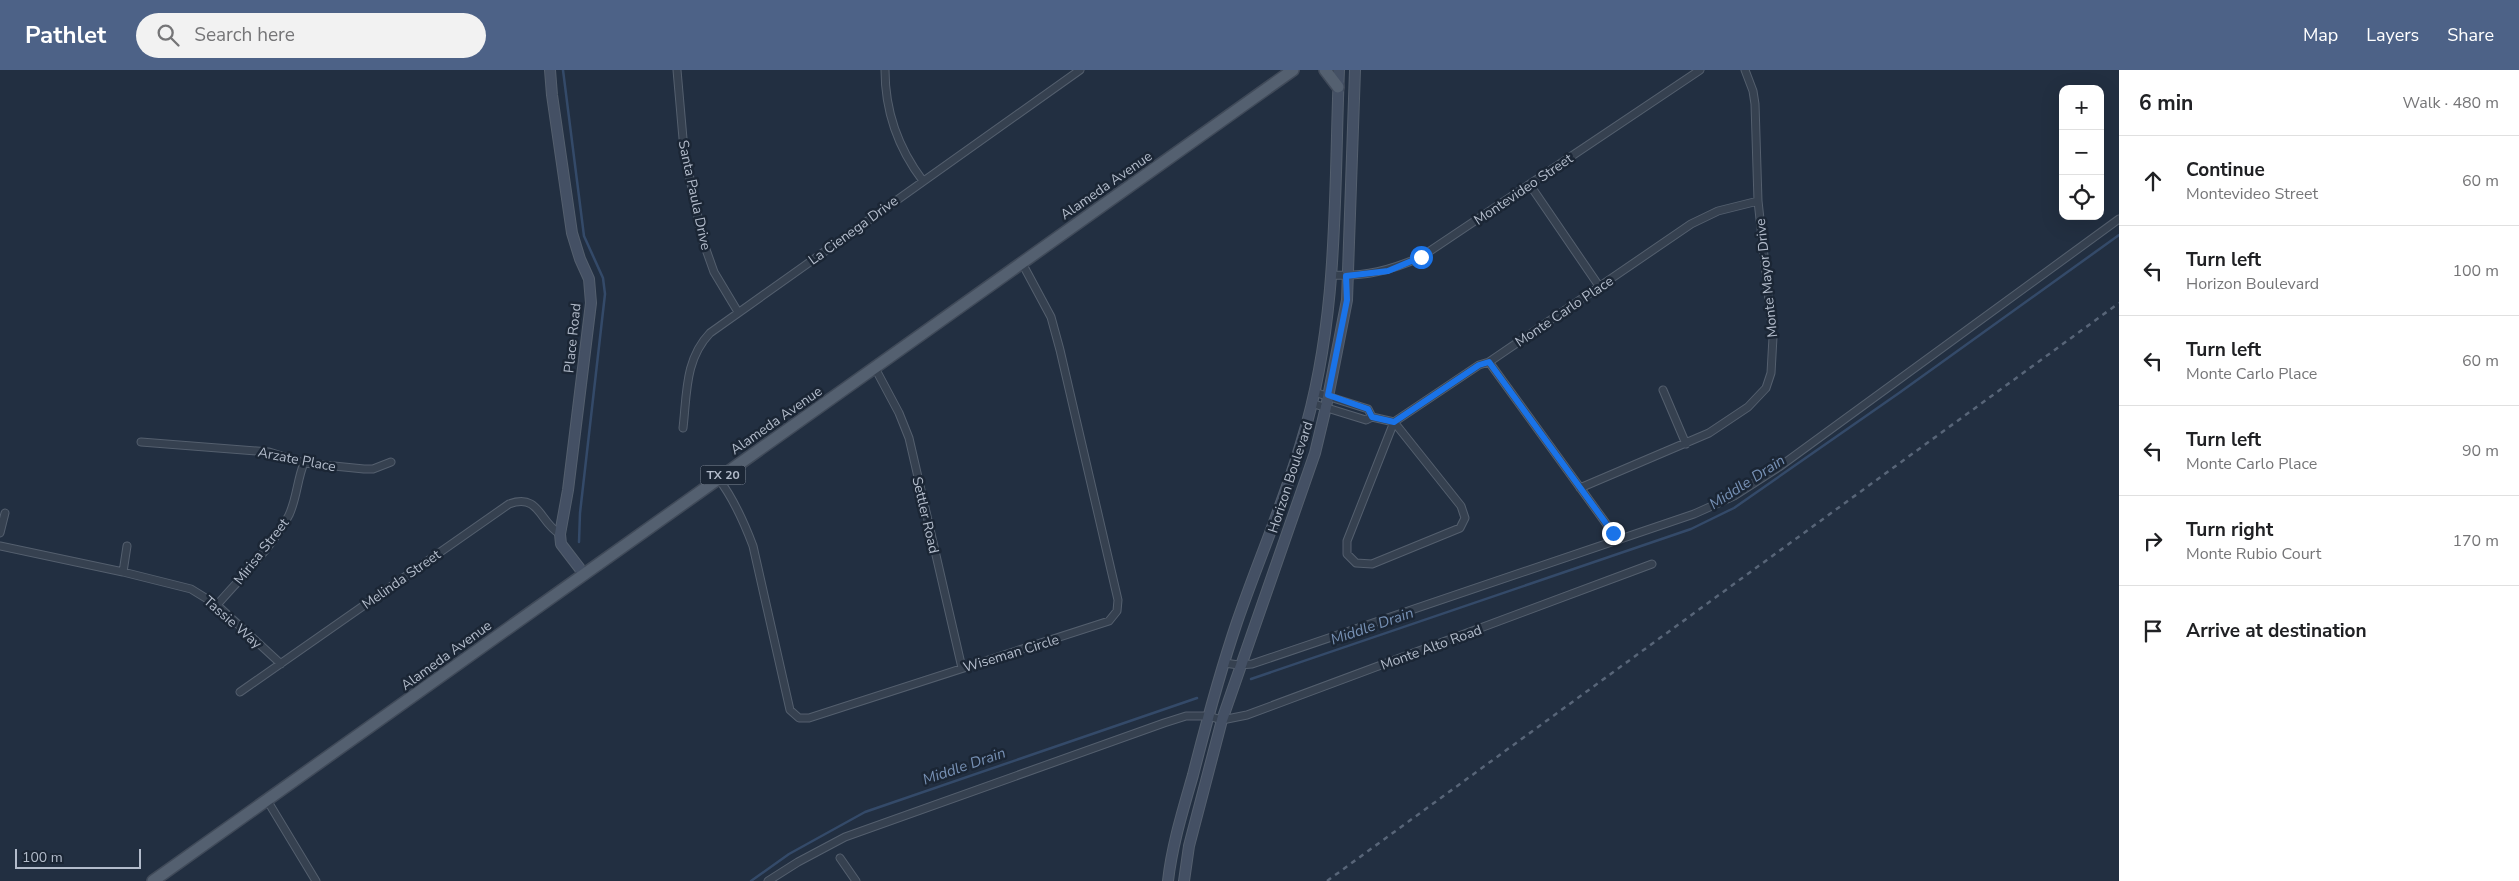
<!DOCTYPE html>
<html lang="en">
<head>
<meta charset="utf-8">
<style>
	:root { --surface:#fff; --page:#f2f2f2; --text:#202124; --muted:#757577; --line:#e0e0e0; --accent:#4d6287 }
	body { margin:0; font-family:"Nunito Sans",sans-serif; background:var(--page); color:var(--text) }
	.controls { position:absolute; right:15px; top:15px; display:grid; overflow:hidden; border-radius:10px; box-shadow:0 5px 20px #0002 }
	.controls button { width:45px; height:45px; display:grid; place-items:center; padding:0; border:0; border-bottom:1px solid var(--line); background:var(--surface); color:var(--text); font:25px sans-serif }
	.scale { position:absolute; left:15px; bottom:12px; width:126px; box-sizing:border-box; padding-left:5px; border:2px solid #b3bccb; border-top:0; font-size:14px; line-height:18px; white-space:nowrap; color:#b3bccb; -webkit-text-stroke:4px #1b2635; paint-order:stroke }
	.stop { position:absolute; width:15px; height:15px; margin:-11px; border:4px solid #1a73e8; border-radius:50%; background:#fff }
	.stop.end { background:#1a73e8; border-color:#fff; box-shadow:0 1px 5px #0008 }
	.list { margin:0; padding:0; list-style:none }
	h2 { display:flex; justify-content:space-between; align-items:center; height:65px; margin:0; padding:0 20px; font-size:21px }
	h2 small { font-size:16px; font-weight:400; color:var(--muted) }
	.list li { display:grid; grid-template-columns:32px 1fr auto; gap:15px; align-items:center; box-sizing:border-box; height:90px; padding:0 20px; border-top:1px solid var(--line) }
	.list b { display:block; font-size:19px; white-space:nowrap }
	.list p { margin:0; font-size:16px; white-space:nowrap; color:var(--muted) }
	.list em { font-size:16px; font-style:normal; color:var(--muted) }
	.icon { flex:none; width:28px; height:28px; fill:none; stroke:currentColor; stroke-width:2; stroke-linecap:round; stroke-linejoin:round }
	.map { position:relative; flex:none; width:2119px; height:811px; overflow:hidden }
	header { display:flex; align-items:center; gap:30px; box-sizing:border-box; height:70px; padding:0 25px; background:var(--accent); color:#fff }
	header strong { font-size:24px }
	nav { display:flex; gap:28px; margin-inline-start:auto; font-size:18px }
	.search { width:350px; height:45px; background:var(--page); display:flex; align-items:center; gap:12px; box-sizing:border-box; padding:0 18px; border-radius:28px; color:var(--muted); font-size:19px }
	main { display:flex }
	aside { flex:1; background:var(--surface) }
	.map>svg:first-child { display:block }
	.lines { fill:none; stroke-linecap:round; stroke-linejoin:round }
	.stream { stroke:#344a69; stroke-width:2.5 }
	.street-casing { stroke:#545f6e; stroke-width:9 }
	.secondary-casing { stroke:#545f6e; stroke-width:12 }
	.primary-casing { stroke:#404a59; stroke-width:14 }
	.street { stroke:#364150; stroke-width:7 }
	.secondary { stroke:#445064; stroke-width:10 }
	.primary { stroke:#546070; stroke-width:11 }
	.rail { stroke:#586578; stroke-width:2.5; stroke-dasharray:5 5; stroke-linecap:butt }
	.route { stroke:#1a73e8; stroke-width:6 }
	.labels { text-anchor:middle; stroke-width:5; stroke-linejoin:round; paint-order:stroke }
	.shield { fill:#1b2635; stroke:#858f9e; stroke-width:1 }
	.shield-label { font-size:12px; font-weight:bold; fill:#b3bccb }
	.street-label { font-size:14px; fill:#b3bccb; stroke:#1b2635 }
	.water-label { font-size:15px; font-style:italic; fill:#7791b5; stroke:#1b2635 }
</style>
</head>
<body>
<header>
<strong>Pathlet</strong>
<div class="search"><svg class="icon" aria-label="search" viewBox="0 0 24 24"><circle cx="10" cy="10" r="6"/><path d="M15 15l6 6"/></svg>Search here</div>
<nav><a>Map</a><a>Layers</a><a>Share</a></nav>
</header>
<main>
<div class="map">
<svg width="2119" height="811" viewBox="0 0 2119 811">
	<rect width="100%" height="100%" fill="#222f41"/>
	<g class="lines">
		<!-- stream -->
		<path class="stream" d="M563,0L584,166L603,208L605,224L580,443L579,472
			M1251,609L1691,459L1734,438L1899,323L2119,165
			M751,811L789,784L865,742L1197,628"/>
		<defs>
			<path id="street" d="M677,0L684,80L703,171L714,202L738,242
				M885,0C885,41 898,78 923,111
				M1530,115L1599,216
				M1332,205C1365,207 1391,200 1421,187L1700,0
				M1489,292L1613,463
				M875,298L899,343L909,368L962,598
				M1663,320L1686,374
				M1311,333L1366,350L1372,347L1368,339L1314,322
				M1372,347L1394,352L1479,295L1489,292L1691,154L1718,141L1758,131
				M1394,352L1461,436L1465,448L1460,458L1372,494L1356,493L1347,484V471Z
				M683,358C687,323 685,289 710,263L1080,0
				M141,372L269,382L304,393L364,399H373L391,392
				M718,408C734,429 744,452 753,476L790,640L799,648H809L1109,551L1117,541L1118,530L1060,280L1051,247L1022,193
				M1580,418L1709,363L1748,337L1766,318L1771,303L1773,267L1758,131L1755,34L1753,21L1745,0
				M0,463L5,443
				M0,476L123,502L191,519L217,535L281,594
				M123,502L127,476
				M217,535C241,507 272,478 289,445C297,428 297,410 304,393
				M1224,593L1239,595L1252,594L1694,444L1734,426L1779,397L2119,149
				M240,622L509,434C540,423 539,452 560,464
				M267,730L316,811
				M840,788L856,811
				M768,811L798,792L845,767L1164,653L1186,646H1208L1222,650L1247,645L1652,494"/>
			<path id="secondary" d="M550,0L552,25L572,163L580,189L589,209L591,233L568,420L560,464L561,474L584,504
				M1168,811C1172,775 1183,740 1193,705C1206,654 1220,602 1237,552C1258,491 1284,432 1302,370C1339,249 1334,125 1339,0
				M1184,811L1189,776L1222,650L1315,383L1326,337L1347,230L1355,0"/>
			<path id="primary" d="M1325,0L1338,17
				M153,811L1293,0"/>
		</defs>
		<!-- street casing -->
		<use href="#street" class="street-casing"/>
		<!-- secondary casing -->
		<use href="#secondary" class="secondary-casing"/>
		<!-- primary casing -->
		<use href="#primary" class="primary-casing"/>
		<!-- street -->
		<use href="#street" class="street"/>
		<!-- secondary -->
		<use href="#secondary" class="secondary"/>
		<!-- primary -->
		<use href="#primary" class="primary"/>
		<!-- rail -->
		<path class="rail" d="M1327,811L2119,233"/>
	</g>
	<g class="lines">
		<!-- route -->
		<path class="route" d="M1421,187L1388,201L1346,206L1347,230L1328,325L1368,339L1372,347L1394,352L1479,295L1489,292L1613,463"/>
	</g>
	<g class="labels">
		<!-- shield labels -->
		<rect class="shield" x="700.5" y="395.5" width="45" height="19" rx="4"/>
		<g class="shield-label">
			<text x="723" y="409">TX 20</text>
		</g>
		<!-- street labels -->
		<g class="street-label">
			<text transform="translate(1106 115) rotate(-35)" y="5">Alameda Avenue</text>
			<text transform="translate(1523 119) rotate(-34)" y="5">Montevideo Street</text>
			<text transform="translate(695 125) rotate(78)" y="5">Santa Paula Drive</text>
			<text transform="translate(853 160) rotate(-36)" y="5">La Cienega Drive</text>
			<text transform="translate(1766 208) rotate(-96)" y="5">Monte Mayor Drive</text>
			<text transform="translate(1564 241) rotate(-34)" y="5">Monte Carlo Place</text>
			<text transform="translate(572 268) rotate(-84)" y="5">Place Road</text>
			<text transform="translate(776 350) rotate(-35)" y="5">Alameda Avenue</text>
			<text transform="translate(297 389) rotate(11)" y="5">Arzate Place</text>
			<text transform="translate(1290 407) rotate(-72)" y="5">Horizon Boulevard</text>
			<text transform="translate(926 445) rotate(77)" y="5">Settler Road</text>
			<text transform="translate(261 481) rotate(-52)" y="5">Mirisa Street</text>
			<text transform="translate(401 509) rotate(-35)" y="5">Melinda Street</text>
			<text transform="translate(233 552) rotate(41)" y="5">Tassie Way</text>
			<text transform="translate(1431 577) rotate(-20)" y="5">Monte Alto Road</text>
			<text transform="translate(1011 583) rotate(-17)" y="5">Wiseman Circle</text>
			<text transform="translate(446 585) rotate(-36)" y="5">Alameda Avenue</text>
		</g>
		<!-- water labels -->
		<g class="water-label">
			<text transform="translate(1747 412) rotate(-33)" y="5">Middle Drain</text>
			<text transform="translate(1372 556) rotate(-19)" y="5">Middle Drain</text>
			<text transform="translate(964 696) rotate(-19)" y="5">Middle Drain</text>
		</g>
	</g>
</svg>
<div class="controls">
<button>+</button>
<button>−</button>
<button><svg class="icon" aria-label="locate" viewBox="0 0 24 24"><circle cx="12" cy="12" r="6"/><path d="M12 2v4M12 18v4M2 12h4M18 12h4"/></svg></button>
</div>
<div class="scale">100 m</div>
<div class="stop" style="left:1421px;top:187px"></div>
<div class="stop end" style="left:1613px;top:463px"></div>
</div>
<aside>
<h2>6 min<small>Walk · 480 m</small></h2>
<ul class="list">
<li><svg class="icon" aria-label="ahead" viewBox="0 0 24 24"><path d="M12 20V5M6 11l6-6 6 6"/></svg><div><b>Continue</b><p>Montevideo Street</p></div><em>60 m</em></li>
<li><svg class="icon" aria-label="left" viewBox="0 0 24 24"><path d="M17 20v-9H6M10 6l-5 5 5 5"/></svg><div><b>Turn left</b><p>Horizon Boulevard</p></div><em>100 m</em></li>
<li><svg class="icon" aria-label="left" viewBox="0 0 24 24"><path d="M17 20v-9H6M10 6l-5 5 5 5"/></svg><div><b>Turn left</b><p>Monte Carlo Place</p></div><em>60 m</em></li>
<li><svg class="icon" aria-label="left" viewBox="0 0 24 24"><path d="M17 20v-9H6M10 6l-5 5 5 5"/></svg><div><b>Turn left</b><p>Monte Carlo Place</p></div><em>90 m</em></li>
<li><svg class="icon" aria-label="right" viewBox="0 0 24 24"><path d="M7 20v-9h11M14 6l5 5-5 5"/></svg><div><b>Turn right</b><p>Monte Rubio Court</p></div><em>170 m</em></li>
<li><svg class="icon" aria-label="arrive" viewBox="0 0 24 24"><path d="M6 21V4h12l-3 4 3 4H6"/></svg><div><b>Arrive at destination</b></div></li>
</ul>
</aside>
</main>
</body>
</html>
